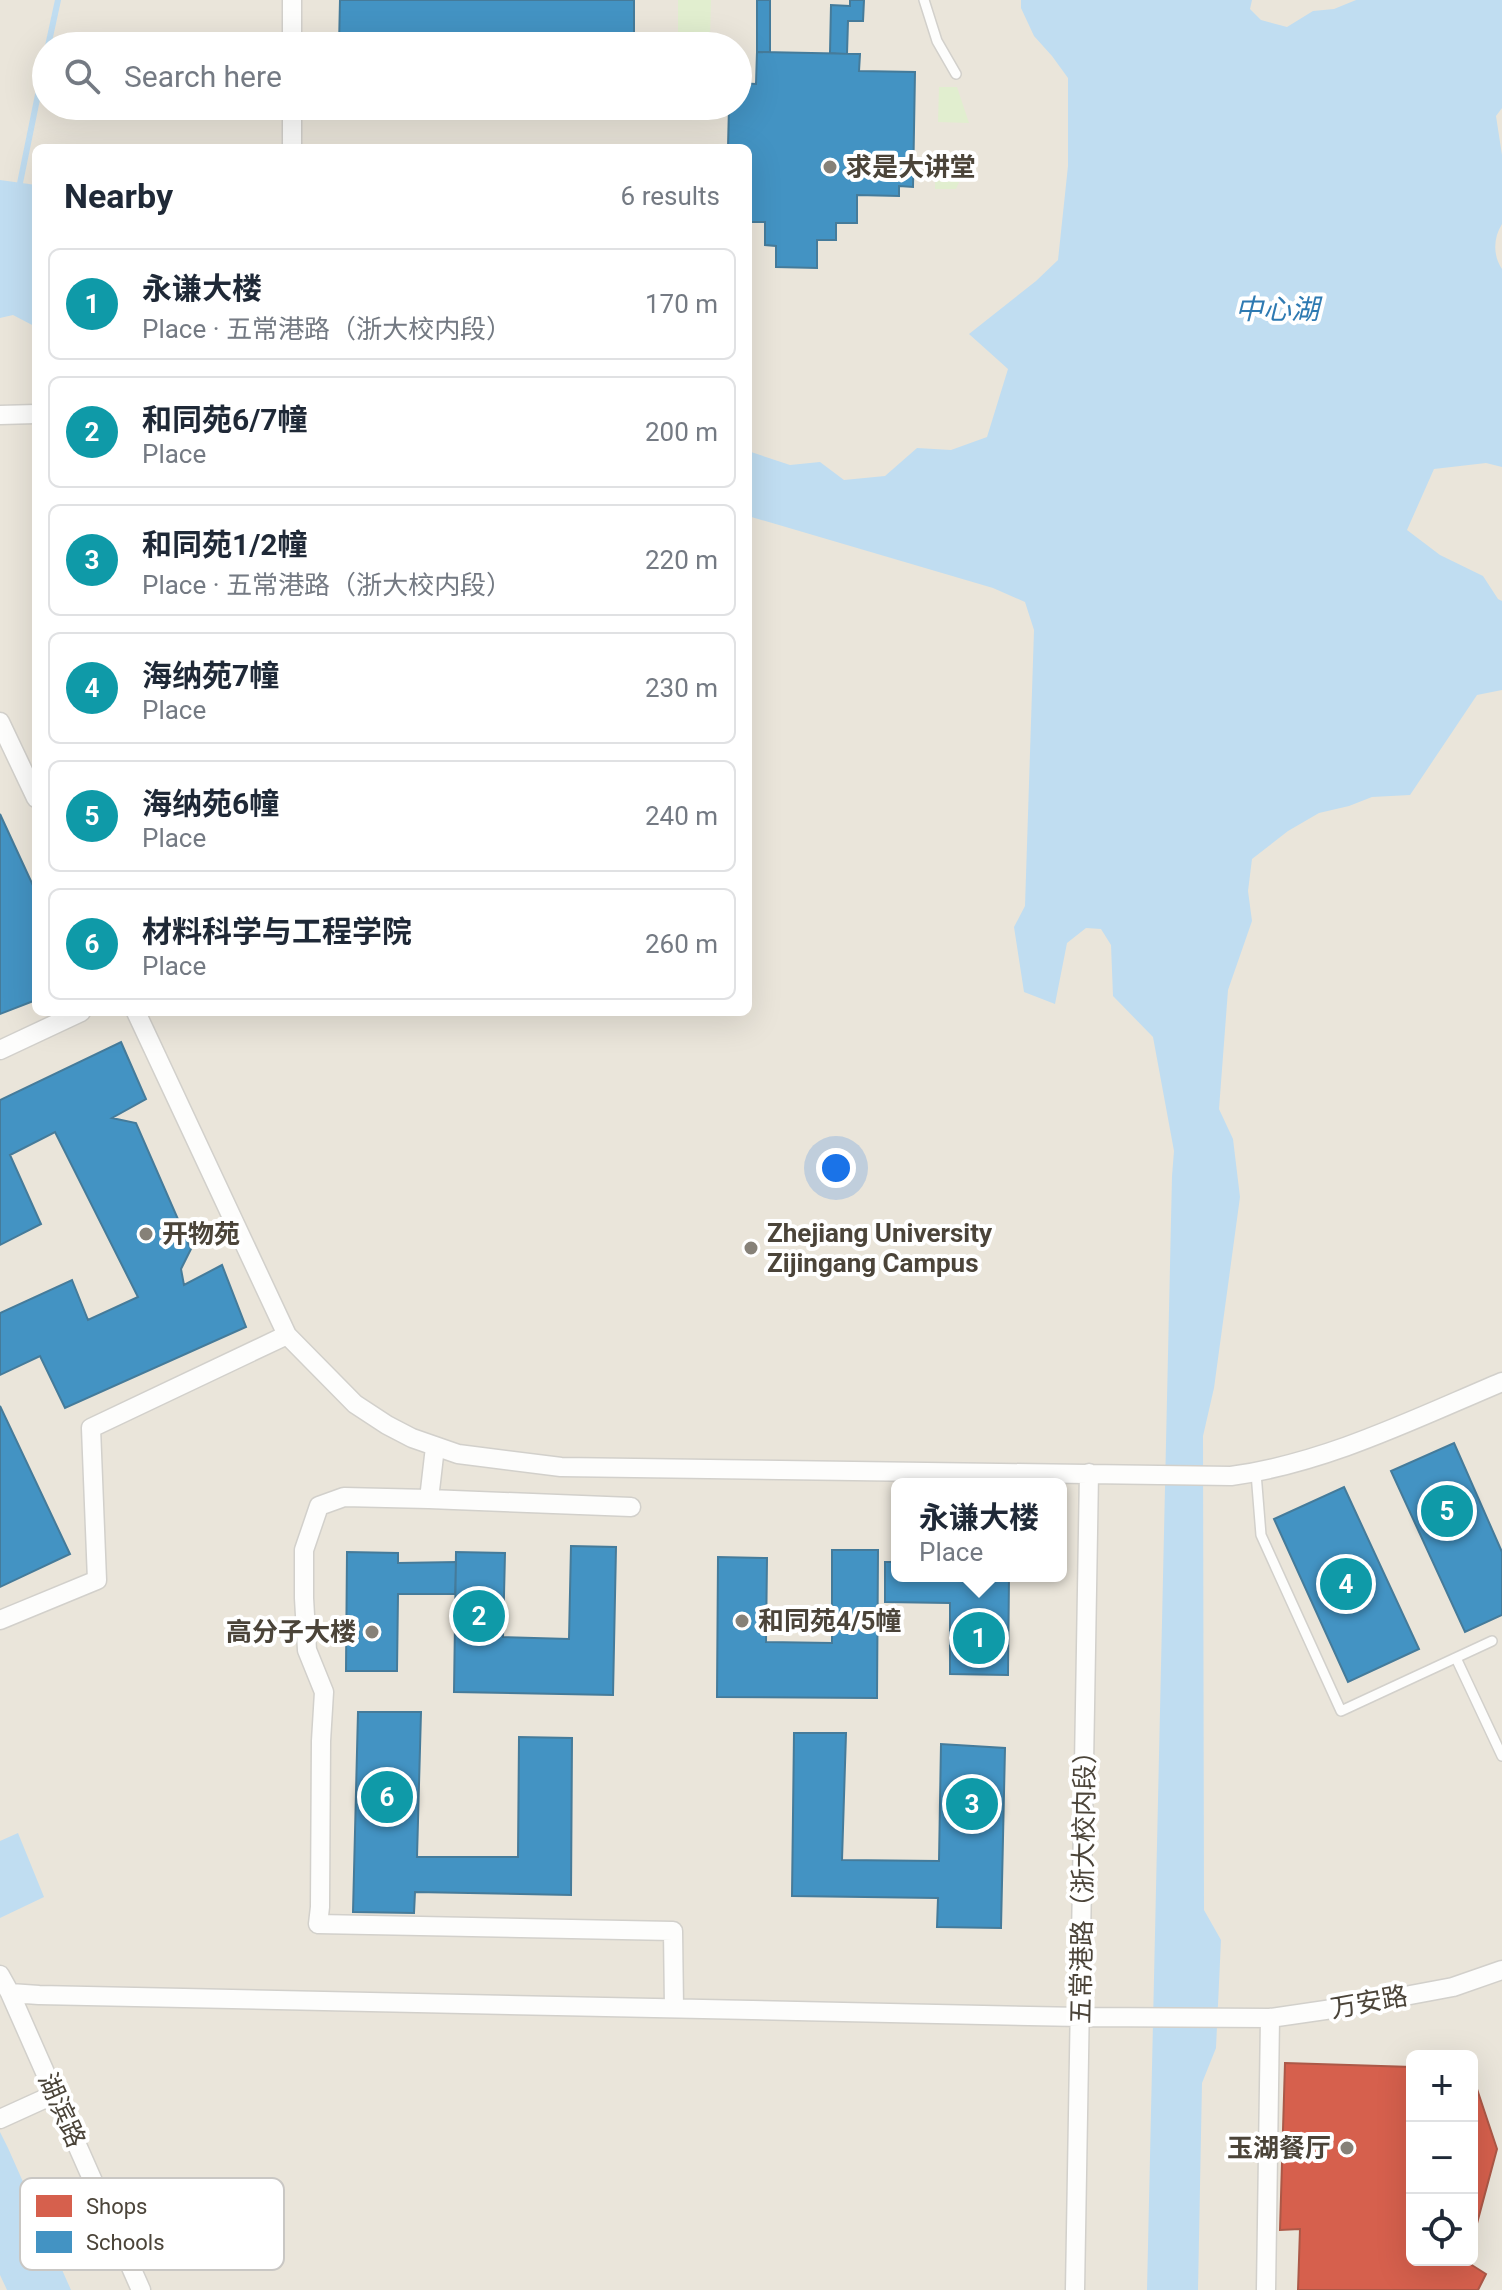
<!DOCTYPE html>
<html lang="en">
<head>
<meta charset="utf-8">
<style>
	:root { --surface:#fff; --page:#f6f6f7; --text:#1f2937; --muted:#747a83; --line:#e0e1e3; --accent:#868178 }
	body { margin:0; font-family:Roboto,"Noto Sans SC",sans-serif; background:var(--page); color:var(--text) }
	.controls { position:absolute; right:24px; bottom:24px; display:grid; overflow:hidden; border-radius:12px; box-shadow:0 8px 32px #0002 }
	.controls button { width:72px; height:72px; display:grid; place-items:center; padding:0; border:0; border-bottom:2px solid var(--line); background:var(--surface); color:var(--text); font:40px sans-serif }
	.you { position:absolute; left:836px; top:1168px; width:28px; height:28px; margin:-20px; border:6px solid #fff; border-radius:50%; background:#1a73e8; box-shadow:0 0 0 12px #1a73e833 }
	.badge { display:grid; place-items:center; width:52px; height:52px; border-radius:50%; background:var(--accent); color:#fff; font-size:26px; font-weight:700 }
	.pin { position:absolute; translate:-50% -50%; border:4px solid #fff; box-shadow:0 2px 8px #0006 }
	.popup { position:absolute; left:891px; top:1478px; width:176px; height:104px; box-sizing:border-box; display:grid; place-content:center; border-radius:12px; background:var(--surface); filter:drop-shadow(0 2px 6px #0005); font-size:26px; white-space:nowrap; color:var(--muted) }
	.popup b { font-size:30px; color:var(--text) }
	.popup::after { content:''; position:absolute; left:50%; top:100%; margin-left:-16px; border:16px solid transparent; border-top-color:var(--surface) }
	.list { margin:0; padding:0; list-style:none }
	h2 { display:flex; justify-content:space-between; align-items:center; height:104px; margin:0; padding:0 32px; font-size:34px }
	h2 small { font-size:26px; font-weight:400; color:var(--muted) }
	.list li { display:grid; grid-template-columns:52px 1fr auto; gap:24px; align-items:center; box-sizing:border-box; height:112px; margin:0 16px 16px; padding:0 16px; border:2px solid var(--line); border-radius:12px }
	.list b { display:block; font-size:30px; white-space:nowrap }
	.list p { margin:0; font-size:26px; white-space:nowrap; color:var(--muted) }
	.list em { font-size:26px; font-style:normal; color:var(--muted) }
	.icon { flex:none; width:44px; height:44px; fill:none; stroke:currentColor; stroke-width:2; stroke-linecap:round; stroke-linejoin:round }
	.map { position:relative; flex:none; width:1502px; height:2290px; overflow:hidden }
	.search { position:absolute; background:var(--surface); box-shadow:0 8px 32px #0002; left:32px; top:32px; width:720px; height:88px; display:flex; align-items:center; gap:20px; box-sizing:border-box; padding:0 28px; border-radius:44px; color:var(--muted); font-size:30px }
	.panel { position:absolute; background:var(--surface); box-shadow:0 8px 32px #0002; left:32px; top:144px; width:720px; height:872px; border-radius:12px }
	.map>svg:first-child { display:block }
	.education { fill:#eae5da; fill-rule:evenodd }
	.green { fill:#e1eecf }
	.water { fill:#c0ddf1 }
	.shops { fill:#d6604d; stroke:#ac5847; stroke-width:2 }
	.schools { fill:#4393c3; stroke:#457b9a; stroke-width:2 }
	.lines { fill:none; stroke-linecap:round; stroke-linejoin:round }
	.stream { stroke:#c0ddf1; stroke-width:6 }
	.lane-casing { stroke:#d2d0cb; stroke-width:12 }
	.street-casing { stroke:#d2d0cb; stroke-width:21 }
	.lane { stroke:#fdfdfc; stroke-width:9 }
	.street { stroke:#fdfdfc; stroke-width:18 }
	.poi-dot { fill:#868178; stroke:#fff; stroke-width:3 }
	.labels { text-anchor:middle; stroke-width:8; stroke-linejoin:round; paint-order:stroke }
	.poi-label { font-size:26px; font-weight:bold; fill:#4b4439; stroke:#fff; text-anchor:start }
	.street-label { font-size:26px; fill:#4b4439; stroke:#fff }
	.water-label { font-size:28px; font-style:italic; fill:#2e7ab2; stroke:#fff }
	.key { fill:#fff; stroke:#c9c7c4; stroke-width:2 }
	.key-label { font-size:22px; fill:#4b4439 }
</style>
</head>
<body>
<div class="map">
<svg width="1502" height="2290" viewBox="0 0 1502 2290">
	<rect width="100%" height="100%" fill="#f4f2ee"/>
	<!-- education -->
	<path class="education" d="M0,0H1502V2290H0ZM46,46H738V106H46ZM36,148H748V1012H36ZM897,1484H1061V1576H897ZM1412,2056H1472V2260H1412Z"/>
	<!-- green -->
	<path class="green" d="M678,0H711L710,38L678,37Z
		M939,87H957L969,123L938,122Z
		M936,154L971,155L956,189H935Z"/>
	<!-- water -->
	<path class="water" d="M1021,0H1252L1250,9L1261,20L1287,27L1313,11L1334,9L1356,0H1502V108L1496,116L1502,155V224C1493,238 1493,256 1502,269V467L1486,463L1434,469L1407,530L1440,555L1483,576L1498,599L1502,601V690L1477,695L1410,795L1372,797L1349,806L1319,813L1288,831L1252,859L1248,891L1252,921L1228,990L1219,1109L1233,1139L1240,1197L1214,1388L1203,1436L1204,1910L1221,1940L1216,2048L1202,2083L1198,2290H1147L1172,1176L1174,1151L1153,1037L1113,996L1111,945L1101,929L1086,928L1067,943L1055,1004L1024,992L1014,927L1025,906L1034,630L1025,602L993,588L748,516V451L790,465L820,462L844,480L885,476L917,448L951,450L987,437L1008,369L969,334L1036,281L1058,260L1068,166V78L1052,56L1034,36L1021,8Z
		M0,180L36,185V327L13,315L0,318Z
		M18,1833L44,1897L0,1918V1841Z
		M0,2132L8,2148L71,2290H7L0,2275Z"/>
	<!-- shops -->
	<path class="shops" d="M1285,2063L1412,2067V2260H1467V2262L1486,2274L1478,2290H1298L1300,2229L1280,2230Z
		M1472,2074L1497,2149L1472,2242Z"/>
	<!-- schools -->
	<path class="schools" d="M340,0H634V46H339Z
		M757,0H770V52H757Z
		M850,0H864L863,21H848L847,54L830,53L831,5L850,6Z
		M757,52L860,54L859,71L915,72L913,187L899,186V196L857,195V223H836V240H817V268L776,267V246L765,245V222H748V148H728L729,106H738V83L756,84Z
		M0,814L36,892V1000L0,1014Z
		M121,1042L146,1099L112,1118L136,1123L191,1249L181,1269L184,1285L222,1265L246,1327L65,1408L40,1356L0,1375V1313L72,1280L88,1320L138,1297L55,1132L10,1155L41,1224L0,1245V1100Z
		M0,1406L70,1554L0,1587Z
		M1454,1443L1502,1552V1615L1465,1632L1391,1471Z
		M1344,1487L1419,1649L1348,1682L1274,1519Z
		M571,1546L616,1547L613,1695L454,1692L456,1552L505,1553L503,1637L569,1639Z
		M832,1550H878L877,1698L717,1697L718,1557L767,1558L766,1642L832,1643Z
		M347,1552L398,1553V1563L456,1562L455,1594H398L397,1671H346Z
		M885,1562H897V1576H1009L1008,1675L950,1674V1603L885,1602Z
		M358,1712H421L417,1857H518L519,1737L572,1738L571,1895L415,1892L414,1913L353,1912Z
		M794,1733H846L842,1860L939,1861L941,1744L1005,1748L1001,1928L937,1927L938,1898L792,1896Z"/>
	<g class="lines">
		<!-- stream -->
		<path class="stream" d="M48,46L58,0
			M19,188L46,55"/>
		<defs>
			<path id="lane" d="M924,0L937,41L956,74
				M1256,1473L1261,1535L1341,1711L1492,1641
				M1456,1658L1502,1756"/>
			<path id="street" d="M292,0V46
				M292,148V106
				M0,415L36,414
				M0,722L36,798
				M136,1012L287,1335L355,1404L387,1425L412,1438L458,1454L561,1467L1231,1476C1326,1463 1414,1419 1502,1382
				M0,1050L81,1012
				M435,1447L429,1499L344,1497L319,1506L304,1550V1598L307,1650L324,1692L321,1741L320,1907L318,1924L673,1931L674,2008
				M429,1499L631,1507
				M0,1620L97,1580L91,1428L287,1335
				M0,1975L10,1993L141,2290
				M10,1993L39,1995L1081,2017L1270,2018L1346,2007L1453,1987L1502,1970
				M0,2119L55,2094
				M1075,2290L1089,1473
				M1266,2290L1270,2018"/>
		</defs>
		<!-- lane casing -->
		<use href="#lane" class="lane-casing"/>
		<!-- street casing -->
		<use href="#street" class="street-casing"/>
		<!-- lane -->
		<use href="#lane" class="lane"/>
		<!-- street -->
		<use href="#street" class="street"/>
	</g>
	<!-- markers -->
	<g class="poi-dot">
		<circle cx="830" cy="167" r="8"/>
		<circle cx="146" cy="1234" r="8"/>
		<circle cx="751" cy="1248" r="8"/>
		<circle cx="742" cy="1621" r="8"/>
		<circle cx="372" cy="1632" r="8"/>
		<circle cx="1347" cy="2148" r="8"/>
	</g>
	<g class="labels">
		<!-- poi labels -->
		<g class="poi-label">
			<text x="846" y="176">求是大讲堂</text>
			<text x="767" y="1242">Zhejiang University<tspan x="767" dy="30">Zijingang Campus</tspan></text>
			<text x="162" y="1243">开物苑</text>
			<text x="758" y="1630">和同苑4/5幢</text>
			<text x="356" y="1641" text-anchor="end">高分子大楼</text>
			<text x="1331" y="2157" text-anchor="end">玉湖餐厅</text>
		</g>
		<!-- street labels -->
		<g class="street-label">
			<text transform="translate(1083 1881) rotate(-89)" y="9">五常港路（浙大校内段）</text>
			<text transform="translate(1369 2002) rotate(-10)" y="9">万安路</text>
			<text transform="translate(62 2110) rotate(66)" y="9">湖滨路</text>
		</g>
		<!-- water labels -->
		<g class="water-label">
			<text x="1277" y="319">中心湖</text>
		</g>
	</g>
	<!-- legend -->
	<rect x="20" y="2178" width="264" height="92" rx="12" class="key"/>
	<rect x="36" y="2195" width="36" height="22" fill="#d6604d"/>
	<rect x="36" y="2231" width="36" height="22" fill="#4393c3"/>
	<g class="key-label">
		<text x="86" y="2214">Shops</text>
		<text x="86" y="2250">Schools</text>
	</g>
</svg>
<div class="controls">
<button>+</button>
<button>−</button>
<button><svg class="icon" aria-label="locate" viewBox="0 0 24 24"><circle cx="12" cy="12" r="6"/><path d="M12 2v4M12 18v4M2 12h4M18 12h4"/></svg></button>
</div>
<div class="you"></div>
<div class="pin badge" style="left:979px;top:1638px;background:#0f9aa8">1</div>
<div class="popup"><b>永谦大楼</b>Place</div>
<div class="pin badge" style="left:479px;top:1616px;background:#0f9aa8">2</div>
<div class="pin badge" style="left:972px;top:1804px;background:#0f9aa8">3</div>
<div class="pin badge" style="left:1346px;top:1584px;background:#0f9aa8">4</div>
<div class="pin badge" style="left:1447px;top:1511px;background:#0f9aa8">5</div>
<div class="pin badge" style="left:387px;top:1797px;background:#0f9aa8">6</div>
<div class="search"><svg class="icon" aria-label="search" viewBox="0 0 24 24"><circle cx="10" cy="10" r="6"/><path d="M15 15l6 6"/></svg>Search here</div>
<section class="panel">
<h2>Nearby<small>6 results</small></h2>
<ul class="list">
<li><span class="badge" style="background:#0f9aa8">1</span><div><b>永谦大楼</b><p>Place · 五常港路（浙大校内段）</p></div><em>170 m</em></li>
<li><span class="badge" style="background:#0f9aa8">2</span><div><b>和同苑6/7幢</b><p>Place</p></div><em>200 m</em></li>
<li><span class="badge" style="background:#0f9aa8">3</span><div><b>和同苑1/2幢</b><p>Place · 五常港路（浙大校内段）</p></div><em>220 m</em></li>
<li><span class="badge" style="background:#0f9aa8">4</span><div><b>海纳苑7幢</b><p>Place</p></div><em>230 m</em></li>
<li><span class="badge" style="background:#0f9aa8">5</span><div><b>海纳苑6幢</b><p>Place</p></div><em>240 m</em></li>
<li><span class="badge" style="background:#0f9aa8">6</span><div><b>材料科学与工程学院</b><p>Place</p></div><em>260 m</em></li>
</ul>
</section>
</div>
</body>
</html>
